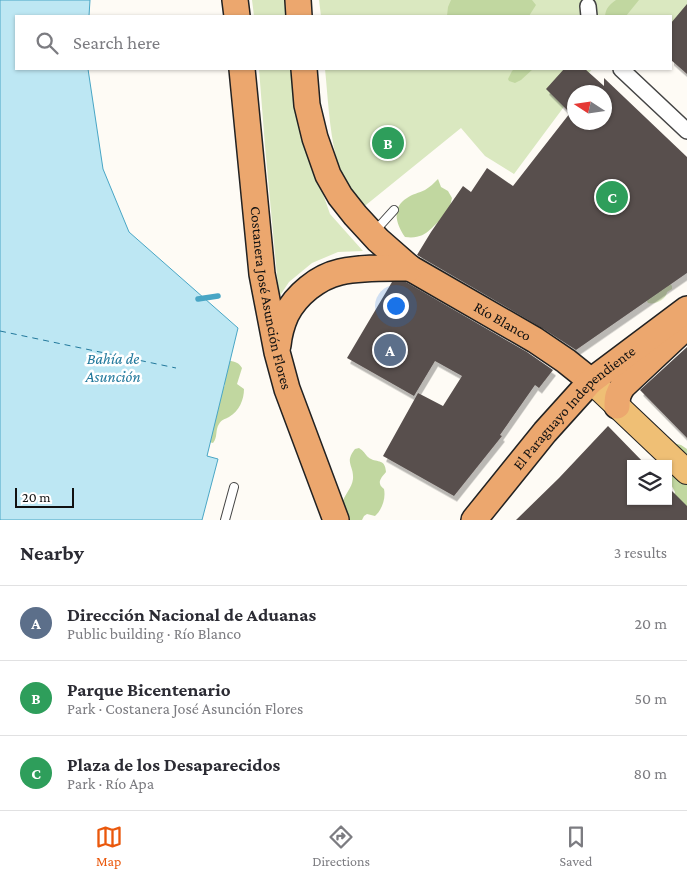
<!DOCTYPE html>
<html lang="en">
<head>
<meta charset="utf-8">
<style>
	:root { --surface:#fff; --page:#f2f2f3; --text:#2b2b33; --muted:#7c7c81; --line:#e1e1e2; --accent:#ea580c }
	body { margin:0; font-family:"Crimson Pro",serif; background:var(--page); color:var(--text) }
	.controls { position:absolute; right:15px; bottom:15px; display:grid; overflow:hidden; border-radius:0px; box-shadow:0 1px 4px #0004 }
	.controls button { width:45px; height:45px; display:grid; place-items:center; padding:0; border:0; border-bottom:1px solid var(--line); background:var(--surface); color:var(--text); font:25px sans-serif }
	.compass { position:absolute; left:567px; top:85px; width:45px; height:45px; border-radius:50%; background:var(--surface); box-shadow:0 1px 4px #0004; rotate:282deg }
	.scale { position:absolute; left:15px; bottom:12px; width:59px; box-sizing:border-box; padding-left:5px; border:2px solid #111; border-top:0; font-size:14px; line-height:18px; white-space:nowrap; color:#111; -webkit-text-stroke:4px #fff; paint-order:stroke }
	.you { position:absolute; left:395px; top:305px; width:18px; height:18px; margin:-12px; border:4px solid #fff; border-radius:50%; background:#1a73e8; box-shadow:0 0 0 8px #1a73e833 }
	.badge { display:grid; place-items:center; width:32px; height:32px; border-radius:50%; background:var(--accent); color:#fff; font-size:16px; font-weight:700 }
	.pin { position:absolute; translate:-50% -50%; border:2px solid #fff; box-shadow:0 1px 5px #0006 }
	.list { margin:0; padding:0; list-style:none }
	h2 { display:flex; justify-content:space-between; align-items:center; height:65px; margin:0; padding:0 20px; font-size:21px }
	h2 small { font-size:16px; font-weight:400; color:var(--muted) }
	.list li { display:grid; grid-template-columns:32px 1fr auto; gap:15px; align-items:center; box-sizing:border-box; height:75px; padding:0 20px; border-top:1px solid var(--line) }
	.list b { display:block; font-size:19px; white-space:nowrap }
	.list p { margin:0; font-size:16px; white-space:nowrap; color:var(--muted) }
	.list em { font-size:16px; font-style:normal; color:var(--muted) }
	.icon { flex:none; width:28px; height:28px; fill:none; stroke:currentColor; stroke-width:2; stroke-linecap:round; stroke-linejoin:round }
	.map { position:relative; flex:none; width:687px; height:520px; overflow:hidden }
	.search { position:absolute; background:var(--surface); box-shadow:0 1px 4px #0004; left:15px; right:15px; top:15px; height:55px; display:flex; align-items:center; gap:12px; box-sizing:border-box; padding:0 18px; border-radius:0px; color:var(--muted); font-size:19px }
	.sheet { height:290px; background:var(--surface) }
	nav { display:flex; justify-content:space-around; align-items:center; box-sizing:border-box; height:70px; border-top:1px solid var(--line); background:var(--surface); font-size:14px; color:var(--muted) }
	nav a { display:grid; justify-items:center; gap:2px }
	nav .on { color:var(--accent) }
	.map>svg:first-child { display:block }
	.green { fill:#dae8c0 }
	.forest { fill:#c1d7a0 }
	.water { fill:#bde7f3; stroke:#49a6c5 }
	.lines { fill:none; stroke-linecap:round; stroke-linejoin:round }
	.stream { stroke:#49a6c5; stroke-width:5.5 }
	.ferry { stroke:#21789b; stroke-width:1; stroke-dasharray:6 5; stroke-linecap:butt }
	.building { fill:#59504e; fill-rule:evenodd; filter:url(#shadow) }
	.service-casing { stroke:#444; stroke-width:10 }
	.minor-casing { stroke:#444; stroke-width:18 }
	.primary-casing { stroke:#222; stroke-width:26 }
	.trunk-casing { stroke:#222; stroke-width:28 }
	.service { stroke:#fff; stroke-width:8 }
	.minor { stroke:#fff; stroke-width:15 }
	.primary { stroke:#efbf75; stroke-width:24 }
	.trunk { stroke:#eca76e; stroke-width:25 }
	.labels { text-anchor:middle; stroke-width:5; stroke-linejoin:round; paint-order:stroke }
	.street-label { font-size:15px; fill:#111; stroke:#fff }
	.water-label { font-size:16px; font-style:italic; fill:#21789b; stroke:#fff }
</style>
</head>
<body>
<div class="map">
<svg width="687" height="520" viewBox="0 0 687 520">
	<defs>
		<filter id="shadow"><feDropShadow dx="3" dy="5.5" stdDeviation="0" flood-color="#0004"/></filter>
	</defs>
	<rect width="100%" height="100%" fill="#fefbf5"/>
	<!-- green -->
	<path class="green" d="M252,0H286L287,16H254Z
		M319,0H687V6L671,25V16H321Z
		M259,69H292L297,119L330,214L363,251L338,252L312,263L289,282L279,297L265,146Z
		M325,69H592L514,174L485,156L461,128L361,209C351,192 341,175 336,157C329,128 328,98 325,69Z
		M664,277L672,286V289L667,292C666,300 655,305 648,303L644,296Z"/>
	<!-- forest -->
	<path class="forest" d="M451,0H532L536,5L529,16H447L448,7Z
		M616,0H639L626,16H605C606,8 609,5 616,0Z
		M514,69H533L521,80L515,83L509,81L508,79L512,71Z
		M438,179L441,187L448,191L452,198L448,215C430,225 429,240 405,237C396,224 391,208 407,198C412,194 419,193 425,190C430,187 434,183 438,179Z
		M229,361C235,361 239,363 242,368L237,384L244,389C244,400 239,411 229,417C225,419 221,420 219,424C215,430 218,437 213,443L209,442L221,393L225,385L223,381Z
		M669,442L681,445L687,449V516L674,496L675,492L668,479V464H658L659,455Z
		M359,448C364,451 365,454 368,457C376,464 385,457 386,472C381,478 376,483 384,489C386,498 382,510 375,516L367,514L364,516L362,520H342C342,515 341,509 342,504C344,495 352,488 353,479C354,465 344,463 355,449Z"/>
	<!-- water -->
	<path class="water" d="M0,0H90L89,16H16V69H88L103,169L129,232L238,328L207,456L218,459L202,520H0Z"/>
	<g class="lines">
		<!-- stream -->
		<path class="stream" d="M198,299L218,296"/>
		<!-- ferry -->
		<path class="ferry" d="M0,331L176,368"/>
	</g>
	<!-- building -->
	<path class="building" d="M687,4V74L671,60V23Z
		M564,69H585L604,86V78L687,157V273L576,350L542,328L417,255L431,232L463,186L471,192L487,168L513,186L570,113L546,89ZM574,92H604V122H574Z
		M392,282H406L527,352L553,370L539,388L535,385L500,435L502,436L454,496L383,456L418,393L443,406L462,376L435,361L414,396L347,358Z
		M687,347V438L640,390Z
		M608,426L645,464H631V501H668V487L687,506V520H516L559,478Z"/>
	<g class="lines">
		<defs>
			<path id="service" d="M375,231L394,210
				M225,520L234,487"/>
			<path id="minor" d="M588,6L589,16
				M621,69L687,131"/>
			<path id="primary" d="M591,381L687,472"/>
			<g id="trunk">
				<path d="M235,0L237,16"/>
				<path d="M298,0L299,16"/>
				<path id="s1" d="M242,69L262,274L277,352L287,389L336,520"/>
				<path id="s2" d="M304,69L307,105L315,138L328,175L340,196L355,215L378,240L410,268L535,340L566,361L591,381"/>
				<path d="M278,345C279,335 282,324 286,315C296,295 318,277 340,272C363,267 387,268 410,268"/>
				<path d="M617,406C617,397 618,393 623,386L684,329"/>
				<path id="s3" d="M474,520L545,432L591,381L687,309"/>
			</g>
		</defs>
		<!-- service casing -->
		<use href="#service" class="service-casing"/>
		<!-- minor casing -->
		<use href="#minor" class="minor-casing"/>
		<!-- primary casing -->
		<use href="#primary" class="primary-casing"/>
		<!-- trunk casing -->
		<use href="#trunk" class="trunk-casing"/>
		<!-- service -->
		<use href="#service" class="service"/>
		<!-- minor -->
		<use href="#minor" class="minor"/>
		<!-- primary -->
		<use href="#primary" class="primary"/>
		<!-- trunk -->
		<use href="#trunk" class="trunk"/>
	</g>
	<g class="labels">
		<!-- street labels -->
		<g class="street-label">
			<text dy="5" stroke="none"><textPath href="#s1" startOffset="231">Costanera José Asunción Flores</textPath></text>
			<text dy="5" stroke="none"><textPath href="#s2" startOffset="341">Río Blanco</textPath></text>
			<text dy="5" stroke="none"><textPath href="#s3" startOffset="151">El Paraguayo Independiente</textPath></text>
		</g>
		<!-- water labels -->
		<g class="water-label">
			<text x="113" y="364">Bahía de<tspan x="113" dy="18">Asunción</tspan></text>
		</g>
	</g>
</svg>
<div class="controls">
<button><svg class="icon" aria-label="layers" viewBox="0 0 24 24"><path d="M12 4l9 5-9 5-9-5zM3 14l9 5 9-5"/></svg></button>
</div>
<svg class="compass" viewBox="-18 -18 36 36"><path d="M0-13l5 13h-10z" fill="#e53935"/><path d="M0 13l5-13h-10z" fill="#7c7c81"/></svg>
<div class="scale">20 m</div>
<div class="you"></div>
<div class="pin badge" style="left:390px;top:350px;background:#5c6f8a">A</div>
<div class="pin badge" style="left:388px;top:143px;background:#2e9e5b">B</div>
<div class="pin badge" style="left:612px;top:197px;background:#2e9e5b">C</div>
<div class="search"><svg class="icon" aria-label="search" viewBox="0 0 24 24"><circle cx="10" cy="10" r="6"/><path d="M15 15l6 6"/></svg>Search here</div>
</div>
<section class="sheet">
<h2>Nearby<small>3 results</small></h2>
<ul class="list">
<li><span class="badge" style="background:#5c6f8a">A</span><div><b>Dirección Nacional de Aduanas</b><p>Public building · Río Blanco</p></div><em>20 m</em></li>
<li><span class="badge" style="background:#2e9e5b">B</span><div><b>Parque Bicentenario</b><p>Park · Costanera José Asunción Flores</p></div><em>50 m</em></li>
<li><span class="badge" style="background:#2e9e5b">C</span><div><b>Plaza de los Desaparecidos</b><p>Park · Río Apa</p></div><em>80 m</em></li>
</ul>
</section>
<nav>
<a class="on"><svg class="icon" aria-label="map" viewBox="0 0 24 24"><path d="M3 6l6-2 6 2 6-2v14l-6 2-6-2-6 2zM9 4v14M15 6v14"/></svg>Map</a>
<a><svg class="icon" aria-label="directions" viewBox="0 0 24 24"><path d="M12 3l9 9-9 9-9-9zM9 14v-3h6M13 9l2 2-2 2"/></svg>Directions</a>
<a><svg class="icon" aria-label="saved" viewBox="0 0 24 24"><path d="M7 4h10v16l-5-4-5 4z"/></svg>Saved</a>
</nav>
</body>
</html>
